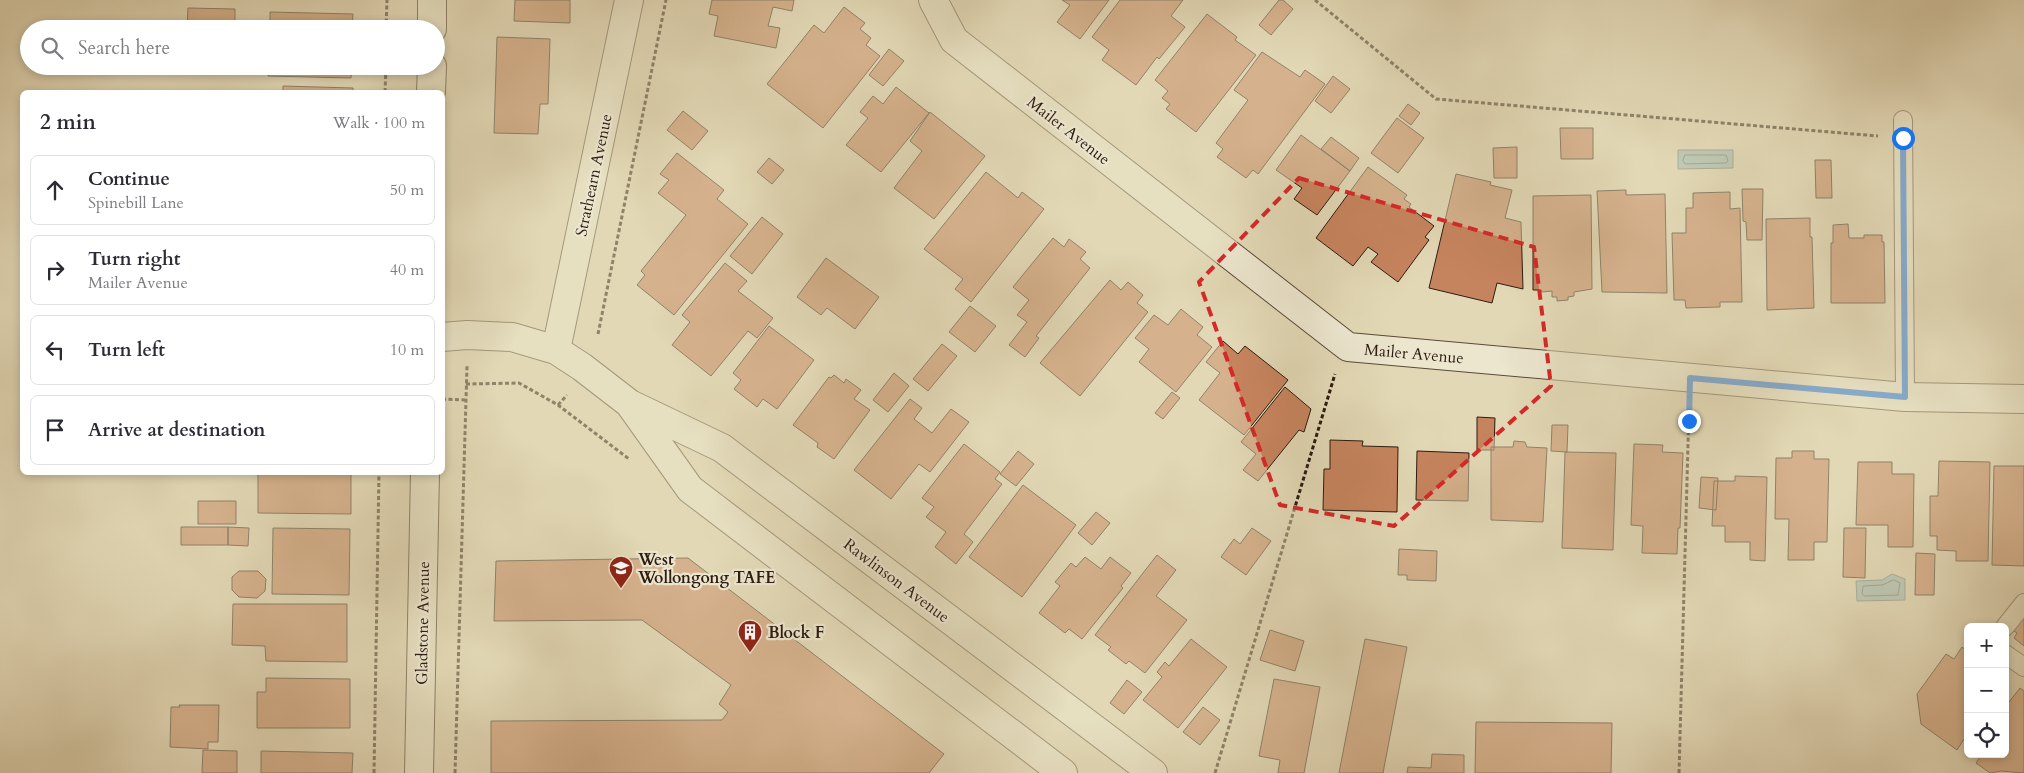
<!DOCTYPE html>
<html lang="en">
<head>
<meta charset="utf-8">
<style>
	:root { --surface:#fff; --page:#f2f2f3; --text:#2b2b33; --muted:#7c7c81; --line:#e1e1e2 }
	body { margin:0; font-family:Cardo,serif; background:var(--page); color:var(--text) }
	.controls { position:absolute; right:15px; bottom:15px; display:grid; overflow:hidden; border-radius:8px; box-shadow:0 2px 8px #0003 }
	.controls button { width:45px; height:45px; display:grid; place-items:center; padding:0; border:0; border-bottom:1px solid var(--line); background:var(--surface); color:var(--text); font:25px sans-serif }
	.stop { position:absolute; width:15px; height:15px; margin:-11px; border:4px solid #1a73e8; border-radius:50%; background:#fff }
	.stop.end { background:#1a73e8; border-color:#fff; box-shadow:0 1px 5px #0008 }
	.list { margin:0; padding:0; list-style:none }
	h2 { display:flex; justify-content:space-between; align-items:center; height:65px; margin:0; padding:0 20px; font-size:21px }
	h2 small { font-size:16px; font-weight:400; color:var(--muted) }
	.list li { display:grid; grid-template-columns:32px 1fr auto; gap:15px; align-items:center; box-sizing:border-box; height:70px; margin:0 10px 10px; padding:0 10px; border:1px solid var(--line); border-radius:8px }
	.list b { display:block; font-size:19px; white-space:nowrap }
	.list p { margin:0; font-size:16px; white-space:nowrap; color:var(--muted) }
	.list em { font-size:16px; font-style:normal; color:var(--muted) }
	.icon { flex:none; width:28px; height:28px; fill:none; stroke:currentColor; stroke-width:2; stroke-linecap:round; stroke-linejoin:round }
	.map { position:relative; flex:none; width:2024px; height:773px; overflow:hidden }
	.search { position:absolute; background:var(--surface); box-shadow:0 2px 8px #0003; left:20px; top:20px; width:425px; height:55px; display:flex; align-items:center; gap:12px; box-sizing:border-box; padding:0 18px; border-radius:28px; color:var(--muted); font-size:19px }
	.panel { position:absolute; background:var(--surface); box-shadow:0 2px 8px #0003; left:20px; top:90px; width:425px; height:385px; border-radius:8px }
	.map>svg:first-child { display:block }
	.water { fill:#98b8b7; stroke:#6d7974 }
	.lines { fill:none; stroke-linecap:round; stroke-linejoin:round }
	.shore { stroke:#626a64; stroke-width:1 }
	.building { fill:#c6845e; stroke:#2c1b10 }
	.service-casing { stroke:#5a4a39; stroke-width:20 }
	.minor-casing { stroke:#5a4a39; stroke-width:30 }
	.secondary-casing { stroke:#2c1b10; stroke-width:30 }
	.path { stroke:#2c1b10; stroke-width:3; stroke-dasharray:4 2.5; stroke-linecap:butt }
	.service { stroke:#ece6cf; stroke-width:18 }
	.minor { stroke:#ece6cf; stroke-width:28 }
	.secondary { stroke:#ece6cf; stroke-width:28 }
	.route { stroke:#1a73e8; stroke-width:6 }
	.marked { fill:none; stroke:#d62828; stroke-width:4; stroke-dasharray:10 6; stroke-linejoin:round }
	.labels { text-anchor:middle; stroke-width:4.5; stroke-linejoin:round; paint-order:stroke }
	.street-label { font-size:16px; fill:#2c1b10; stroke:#ece6cf }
	.poi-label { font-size:16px; font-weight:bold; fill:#2c1b10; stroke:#ece6cf; text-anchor:start }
</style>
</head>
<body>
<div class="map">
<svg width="2024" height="773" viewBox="0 0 2024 773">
	<rect width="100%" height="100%" fill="#e2d8b5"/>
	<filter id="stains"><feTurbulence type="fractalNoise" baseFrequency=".004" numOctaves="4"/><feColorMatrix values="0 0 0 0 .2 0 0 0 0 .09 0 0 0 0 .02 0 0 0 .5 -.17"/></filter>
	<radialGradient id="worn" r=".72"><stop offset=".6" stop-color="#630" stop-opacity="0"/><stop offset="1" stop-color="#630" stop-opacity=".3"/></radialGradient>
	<!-- water -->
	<path class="water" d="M1733,150V168L1678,169V150Z
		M1892,574L1905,579V600L1857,601L1856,581L1882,580Z"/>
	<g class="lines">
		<!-- shore -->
		<path class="shore" d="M1685,155H1726L1728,161L1726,163L1685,164L1683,161Z
			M1894,580L1900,583L1898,595L1864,596L1862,594L1863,586L1882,585Z"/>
	</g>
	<!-- building -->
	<path class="building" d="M515,0H570V23L514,21Z
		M712,0H794L792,11L773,7L768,26L780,28L776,48L714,36L718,16L709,14Z
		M1062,0H1109L1080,39L1057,22L1070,5Z
		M1120,0H1183L1171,16L1185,27L1159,59L1157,57L1136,85L1102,60L1109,50L1092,37Z
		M1279,0H1283L1293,9L1271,35L1259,25Z
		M844,7L865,23L860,29L871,38L866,45L880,56L823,128L767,84L814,25L824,33Z
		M188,8L235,9V29H187Z
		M270,12L353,14L352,29H270Z
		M1207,14L1237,37L1235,40L1256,55L1196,132L1166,109L1170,104L1162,98L1168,91L1155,80Z
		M497,37L550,39L548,104H540L538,134L494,133Z
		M889,49L904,61L883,86L869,75Z
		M1262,52L1300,77L1305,70L1325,84L1258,174L1253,170L1246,178L1217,157L1223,149L1216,143L1248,100L1234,90Z
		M269,66H352L351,78L268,76Z
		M1333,76L1350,89L1331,113L1315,101Z
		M283,86L353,88V92H283Z
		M896,87L929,113L881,172L846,145L868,118L860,112L873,96L883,104Z
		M1408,104L1420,113L1411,125L1399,116Z
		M683,111L708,131L692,150L667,130Z
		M930,112L985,156L934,219L894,188L922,151L910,141Z
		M1397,118L1424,138L1398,173L1371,153Z
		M1560,128H1593V159H1561Z
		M1301,135L1350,171L1317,215L1294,199L1302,188L1276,170Z
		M1331,137L1359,158L1350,171L1321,149Z
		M1517,147V178H1494L1493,148Z
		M677,153L724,190L717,199L748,224L674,315L637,285L645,275L641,271L686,215L658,193L669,180L660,174Z
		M769,158L784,170L772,184L757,172Z
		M1815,160H1831L1832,198H1816Z
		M1368,167L1407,195L1404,199L1411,204L1409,207L1434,226L1425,237L1429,240L1398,282L1371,262L1378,254L1368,247L1353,266L1316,238Z
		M986,172L1018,198L1022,192L1044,209L971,302L955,289L963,279L924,249Z
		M1456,174L1491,182L1490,185L1512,190L1505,218L1521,222L1523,289L1497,283L1492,303L1429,288Z
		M1742,189H1763L1762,240H1747L1746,222L1743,221Z
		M1626,190V195L1665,194L1667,293L1602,292L1597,191Z
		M1730,192V209L1740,208L1742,302H1720V307L1686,308L1685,300H1674L1672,233H1686V208H1693V193Z
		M1591,195L1592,289L1574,292V296L1568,297V300L1557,301V297H1552V291L1542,292L1541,290H1533V196Z
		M762,217L783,234L752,274L730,256Z
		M1810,218V237H1812L1814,308L1767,310L1766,219Z
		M1848,224L1849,238H1864V235H1882V242H1884L1885,303H1831V243H1833V225Z
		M1053,238L1064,247L1069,239L1086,252L1080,259L1090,268L1036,336L1039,338L1025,357L1009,345L1027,322L1017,315L1029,300L1013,287Z
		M826,258L879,297L855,329L827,308L821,315L797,297Z
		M725,263L747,281L738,291L773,318L757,338L748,331L711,376L672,345L690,322L682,315Z
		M1110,280L1121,290L1128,282L1143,295L1137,303L1148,312L1080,396L1040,363Z
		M970,306L996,326L975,352L949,332Z
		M1181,309L1203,327L1197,335L1212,347L1176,392L1139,362L1149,349L1135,338L1154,315L1168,325Z
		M769,326L814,360L777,409L763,399L757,407L734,389L741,380L733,373Z
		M1223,341L1238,354L1245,346L1288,380L1244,435L1199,400L1220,373L1206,362Z
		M942,344L957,356L928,391L913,379Z
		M894,373L909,386L888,412L873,400Z
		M834,375L844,383L846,379L861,390L854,399L870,410L834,459L817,447L818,443L793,425L829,377L831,378Z
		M1285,387L1311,409L1304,432L1299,430L1258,481L1243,470L1256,454L1241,442Z
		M1172,392L1180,398L1163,419L1155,413Z
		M910,399L922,408L914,419L932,433L951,409L969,422L930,472L919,464L891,499L854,470Z
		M1477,417L1495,418L1494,450H1477Z
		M1552,425H1568L1567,452L1551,451Z
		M1330,440L1363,441L1362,446L1398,447L1397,512L1323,510L1324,469H1330Z
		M1514,441L1525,442L1527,447L1547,448L1543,522L1491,520V447H1513Z
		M964,444L1000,472L995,479L1002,484L964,534L973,542L956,564L935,547L946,532L926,517L934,507L922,498Z
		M1634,444L1663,445L1662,452L1683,453L1680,528H1678L1677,554L1642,553L1643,526L1631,525Z
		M1018,451L1034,464L1016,486L1000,474Z
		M1417,451L1469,453L1468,501L1416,500Z
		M1792,451H1814V459H1829L1827,542H1814V560H1788L1789,519H1775L1776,458H1792Z
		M1565,452L1616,453L1613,550L1562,548Z
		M1939,461L1990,462L1988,561H1956V551L1937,550V536H1930V496H1938Z
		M1858,462H1892V474H1914L1913,547H1888V525H1856Z
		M1994,466H2024V566L1992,565Z
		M258,472H351V514L258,513Z
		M1735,476L1767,477L1765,561L1750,560V542H1725V526H1712L1714,481H1735Z
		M1701,477L1718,478L1716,510L1699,508Z
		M1023,485L1076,525L1022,597L969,557Z
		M198,501H236V524H198Z
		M1096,512L1110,523L1092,545L1078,533Z
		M181,527H228V545H181Z
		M228,527L249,528L248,546L228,545Z
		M273,528L350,529L349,595L272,594Z
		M1252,528L1271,541L1246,575L1221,557L1234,539L1240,544Z
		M1844,528H1866L1865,578L1843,577Z
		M1399,549L1437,551L1436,581L1407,580V575H1398Z
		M1916,553L1935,554L1934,595H1915Z
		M1157,555L1176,570L1156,596L1187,620L1145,673L1129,661L1126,664L1108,650L1111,647L1095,635Z
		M1085,557L1101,569L1110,557L1131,573L1121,586L1123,588L1082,639L1069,629L1065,633L1039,613L1060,586L1055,582L1071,563L1076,567Z
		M688,558L944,754L929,773H491V721L722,720L728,712L719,704L731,685L642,620L494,621L496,561Z
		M239,571H258L266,579L265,591L257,598L239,597L232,590V577Z
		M233,604H347V662L266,661L265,646L232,645Z
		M2024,611V646L2014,638L2017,633L2011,629Z
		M1270,630L1304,641L1295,671L1260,660Z
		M1191,639L1227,667L1178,728L1143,700L1162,677L1157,672L1165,662L1169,666Z
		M1365,639L1407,647L1383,773H1339Z
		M1962,647L1968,652V741L1964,739L1957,750L1921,724L1917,694L1946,654L1954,659Z
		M266,678L350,679V728H257V692H266Z
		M1274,679L1320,687L1304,773H1278L1280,760L1259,756Z
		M1127,680L1142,692L1124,714L1110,703Z
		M2020,688L2024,691V773L2001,771L1990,773L1976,763L1982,754H2005V707Z
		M179,705H219L218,742H208V749L170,747L171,707H180Z
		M1203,707L1220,720L1200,745L1183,732Z
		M1476,722L1612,723L1611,773H1475Z
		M203,750L237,751V773H202Z
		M261,751L353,753L352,773H261Z
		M1432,754L1464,755V773H1407L1408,767L1431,768Z"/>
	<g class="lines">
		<defs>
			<path id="service" d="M1903,120L1905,397
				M2005,627L2024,603
				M2005,654L2024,667"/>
			<path id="minor" d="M933,0L954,40L1348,347L1905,397L2024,399
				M442,337L467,335L512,337L556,350L582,367L630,404L722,448L1153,773
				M556,350L629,0
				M631,406L690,489L1063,773"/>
			<path id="secondary" d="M432,29V0
				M431,92L432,66
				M419,773L425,472"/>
		</defs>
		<!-- service casing -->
		<use href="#service" class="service-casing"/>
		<!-- minor casing -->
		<use href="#minor" class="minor-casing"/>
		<!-- secondary casing -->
		<use href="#secondary" class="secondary-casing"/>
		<!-- path -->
		<path class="path" d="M1315,0L1436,99L1878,136
			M386,29L387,0
			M385,92L386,66
			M598,334L666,0
			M466,384L519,383L558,405L629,459
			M442,399L466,400
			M558,405L567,395
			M374,773L379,472
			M455,773L467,366
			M1215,773L1335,374
			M1679,773L1689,408"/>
		<!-- service -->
		<use href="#service" class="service"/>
		<!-- minor -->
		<use href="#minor" class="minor"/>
		<!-- secondary -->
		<use href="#secondary" class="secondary"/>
	</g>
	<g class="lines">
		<!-- route -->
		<path class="route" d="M1689,421L1690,378L1905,397L1903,138"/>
	</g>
	<!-- marked area -->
	<path d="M0 0H2024V773H0ZM1299,178L1534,247L1551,386L1394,526L1280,505L1199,282Z" fill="#e2d8b5" fill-opacity=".55" fill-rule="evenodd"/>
	<path class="marked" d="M1299,178L1534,247L1551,386L1394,526L1280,505L1199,282Z"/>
	<!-- icons -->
	<defs>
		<symbol id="university-pin" viewBox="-11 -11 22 30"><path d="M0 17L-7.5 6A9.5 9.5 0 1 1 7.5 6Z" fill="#8f2418" stroke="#ece6cf"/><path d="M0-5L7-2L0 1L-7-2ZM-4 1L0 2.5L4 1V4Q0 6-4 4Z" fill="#fff"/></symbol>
		<symbol id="building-pin" viewBox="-11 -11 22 30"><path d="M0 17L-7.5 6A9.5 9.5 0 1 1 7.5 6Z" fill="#8f2418" stroke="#ece6cf"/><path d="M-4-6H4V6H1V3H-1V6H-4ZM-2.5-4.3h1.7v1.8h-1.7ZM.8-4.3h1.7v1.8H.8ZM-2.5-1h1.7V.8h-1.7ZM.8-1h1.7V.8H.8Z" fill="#fff"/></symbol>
	</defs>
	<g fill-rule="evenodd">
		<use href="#university-pin" x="607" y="554" width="28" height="38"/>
		<use href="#building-pin" x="736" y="618" width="28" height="38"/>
	</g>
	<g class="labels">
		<!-- street labels -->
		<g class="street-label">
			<text transform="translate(1069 130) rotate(38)" y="6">Mailer Avenue</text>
			<text transform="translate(593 175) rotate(-78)" y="6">Strathearn Avenue</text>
			<text transform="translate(1414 353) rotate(5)" y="6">Mailer Avenue</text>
			<text transform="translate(897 580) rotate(37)" y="6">Rawlinson Avenue</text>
			<text transform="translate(422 623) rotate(-89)" y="6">Gladstone Avenue</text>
		</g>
		<!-- poi labels -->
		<g class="poi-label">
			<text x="638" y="565">West<tspan x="638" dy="18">Wollongong TAFE</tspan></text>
			<text x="768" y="638">Block F</text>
		</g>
	</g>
	<rect width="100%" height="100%" filter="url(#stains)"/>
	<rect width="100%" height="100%" fill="url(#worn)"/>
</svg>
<div class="controls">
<button>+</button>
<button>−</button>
<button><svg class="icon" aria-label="locate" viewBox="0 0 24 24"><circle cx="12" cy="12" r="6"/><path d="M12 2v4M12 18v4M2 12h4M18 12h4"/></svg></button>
</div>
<div class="stop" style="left:1903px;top:138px"></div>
<div class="stop end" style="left:1689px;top:421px"></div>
<div class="search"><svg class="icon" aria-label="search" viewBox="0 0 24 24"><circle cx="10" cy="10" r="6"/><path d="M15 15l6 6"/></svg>Search here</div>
<section class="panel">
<h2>2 min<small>Walk · 100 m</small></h2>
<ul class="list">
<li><svg class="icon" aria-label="ahead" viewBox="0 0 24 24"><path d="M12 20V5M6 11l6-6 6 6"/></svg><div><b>Continue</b><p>Spinebill Lane</p></div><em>50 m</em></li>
<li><svg class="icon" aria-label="right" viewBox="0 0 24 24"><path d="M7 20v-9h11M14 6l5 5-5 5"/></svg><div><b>Turn right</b><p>Mailer Avenue</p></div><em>40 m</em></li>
<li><svg class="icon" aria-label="left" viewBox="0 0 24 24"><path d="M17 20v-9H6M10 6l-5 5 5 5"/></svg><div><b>Turn left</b></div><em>10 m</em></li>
<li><svg class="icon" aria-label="arrive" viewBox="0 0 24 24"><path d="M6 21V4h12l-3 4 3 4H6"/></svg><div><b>Arrive at destination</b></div></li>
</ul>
</section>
</div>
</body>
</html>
